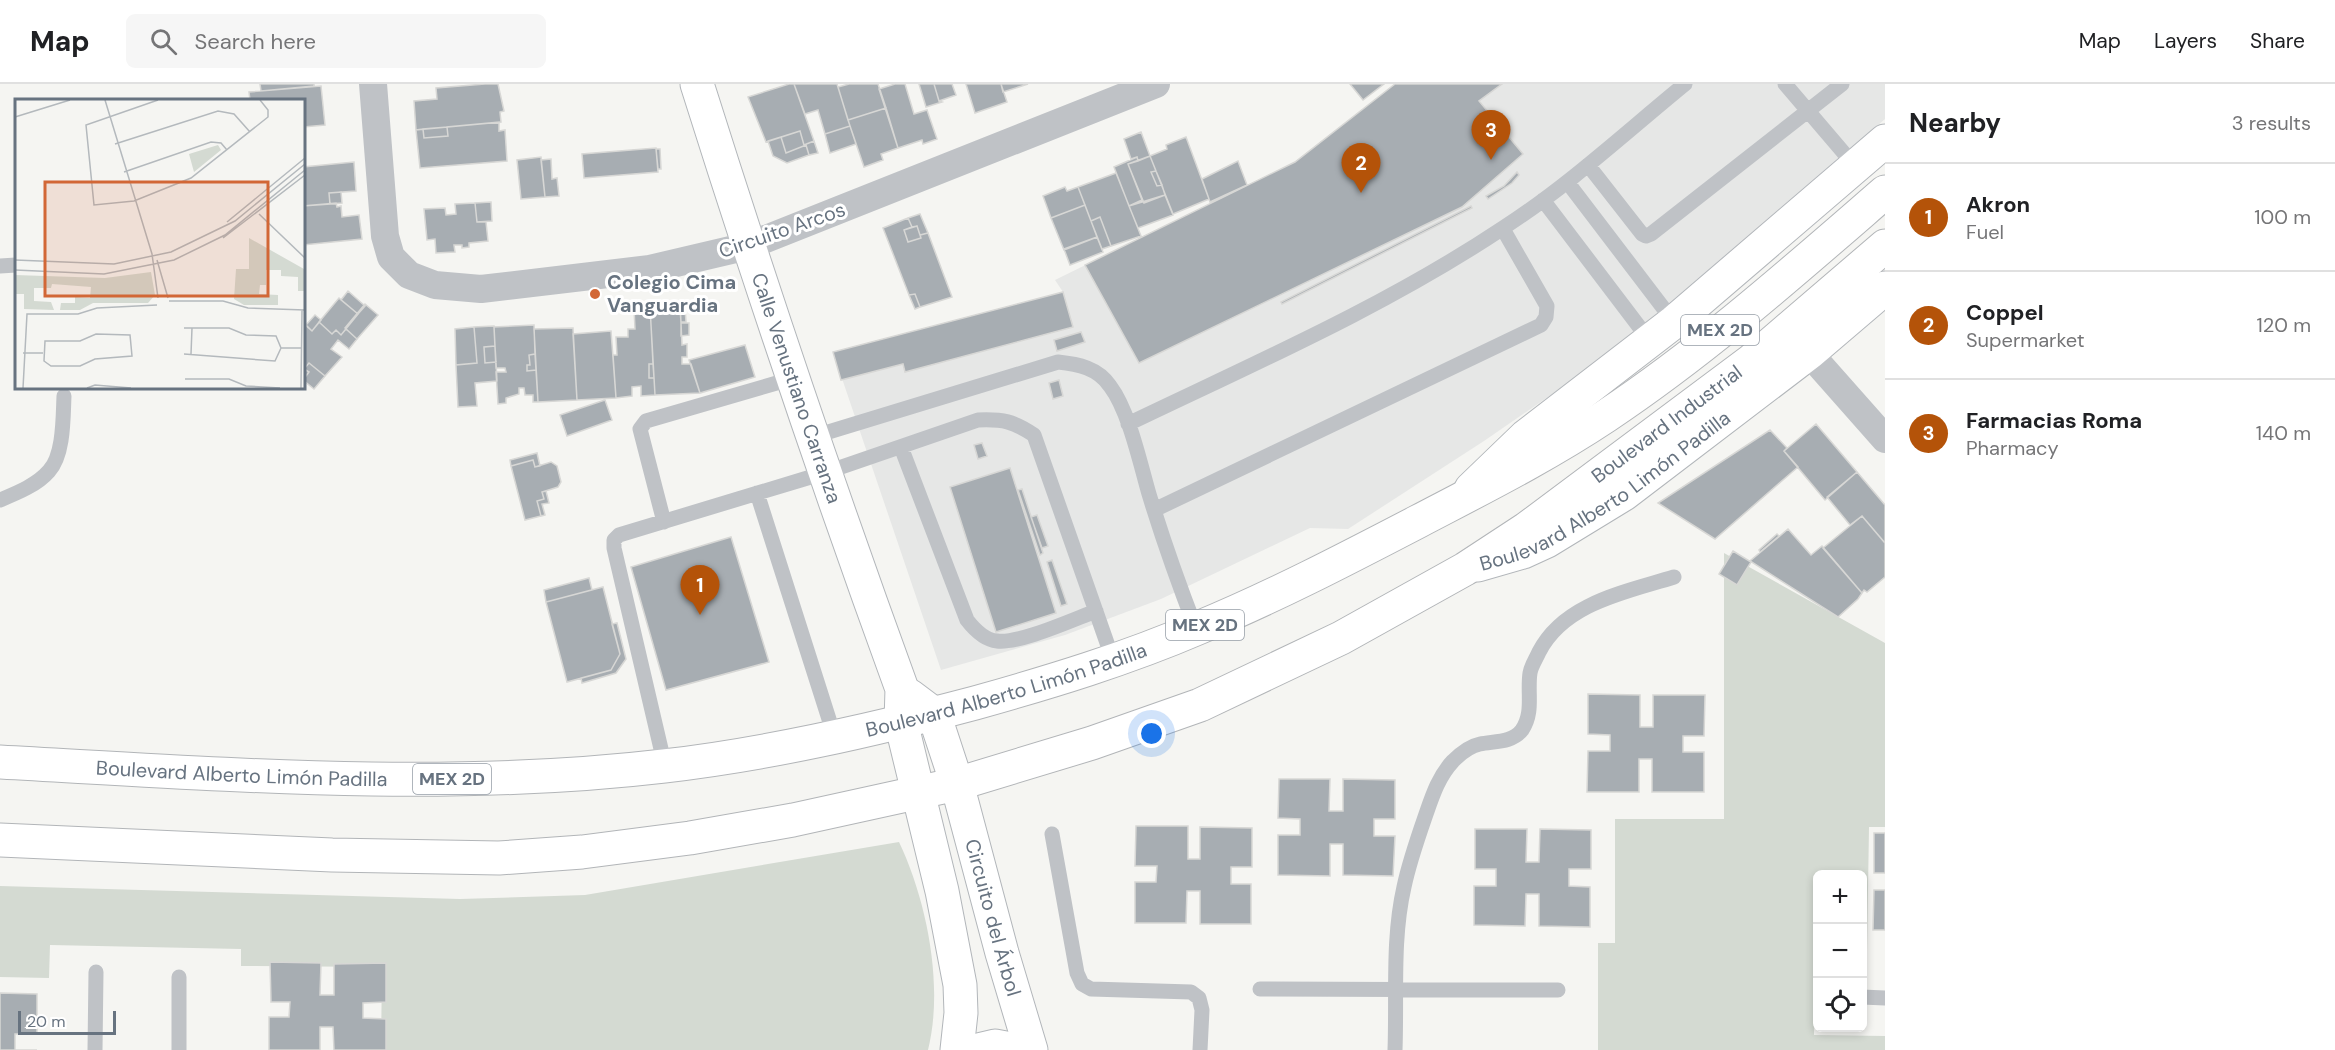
<!DOCTYPE html>
<html lang="en">
<head>
<meta charset="utf-8">
<style>
	:root { --surface:#fff; --page:#f6f6f6; --text:#202124; --muted:#757577; --line:#e0e0e0; --accent:#b45309 }
	body { margin:0; font-family:"DM Sans",sans-serif; background:var(--page); color:var(--text) }
	.controls { position:absolute; right:18px; bottom:18px; display:grid; overflow:hidden; border-radius:9px; box-shadow:0 3px 9px #0003 }
	.controls button { width:54px; height:54px; display:grid; place-items:center; padding:0; border:0; border-bottom:2px solid var(--line); background:var(--surface); color:var(--text); font:30px sans-serif }
	.scale { position:absolute; left:18px; bottom:15px; width:98px; box-sizing:border-box; padding-left:6px; border:3px solid #677380; border-top:0; font-size:16px; line-height:21px; white-space:nowrap; color:#677380; -webkit-text-stroke:4px #fff; paint-order:stroke }
	.you { position:absolute; left:1152px; top:650px; width:21px; height:21px; margin:-15px; border:4px solid #fff; border-radius:50%; background:#1a73e8; box-shadow:0 0 0 9px #1a73e833 }
	.badge { display:grid; place-items:center; width:39px; height:39px; border-radius:50%; background:var(--accent); color:#fff; font-size:20px; font-weight:700 }
	.pin { position:absolute; translate:-50% -50px; filter:drop-shadow(0 2px 3px #0008) }
	.pin::after { content:''; position:absolute; top:32px; width:21px; height:18px; background:inherit; clip-path:polygon(0 0,100% 0,50% 100%) }
	.list { margin:0; padding:0; list-style:none }
	h2 { display:flex; justify-content:space-between; align-items:center; height:78px; margin:0; padding:0 24px; font-size:26px }
	h2 small { font-size:20px; font-weight:400; color:var(--muted) }
	.list li { display:grid; grid-template-columns:39px 1fr auto; gap:18px; align-items:center; box-sizing:border-box; height:108px; padding:0 24px; border-top:2px solid var(--line) }
	.list b { display:block; font-size:22px; white-space:nowrap }
	.list p { margin:0; font-size:20px; white-space:nowrap; color:var(--muted) }
	.list em { font-size:20px; font-style:normal; color:var(--muted) }
	.icon { flex:none; width:33px; height:33px; fill:none; stroke:currentColor; stroke-width:2; stroke-linecap:round; stroke-linejoin:round }
	.map { position:relative; flex:none; width:1885px; height:966px; overflow:hidden }
	header { display:flex; align-items:center; gap:36px; box-sizing:border-box; height:84px; padding:0 30px; background:var(--surface); border-bottom:2px solid var(--line) }
	header strong { font-size:28px }
	nav { display:flex; gap:33px; margin-inline-start:auto; font-size:21px }
	.search { width:420px; height:54px; background:var(--page); display:flex; align-items:center; gap:15px; box-sizing:border-box; padding:0 21px; border-radius:9px; color:var(--muted); font-size:22px }
	main { display:flex }
	aside { flex:1; background:var(--surface) }
	.map>svg:first-child { display:block }
	.built { fill:#e6e7e6 }
	.green { fill:#d4dad2 }
	.building { fill:#a7adb2; stroke:#d7d7d5; stroke-width:1.5 }
	.lines { fill:none; stroke-linecap:round; stroke-linejoin:round }
	.secondary-casing { stroke:#b2b6ba; stroke-width:35 }
	.highway-casing { stroke:#b2b5b8; stroke-width:35 }
	.lane { stroke:#bfc2c6; stroke-width:15 }
	.street { stroke:#bfc2c6; stroke-width:28 }
	.secondary { stroke:#fff; stroke-width:33 }
	.highway { stroke:#fff; stroke-width:33 }
	.poi-dot { fill:#d26736; stroke:#fff; stroke-width:2 }
	.labels { text-anchor:middle; stroke-width:6; stroke-linejoin:round; paint-order:stroke }
	.shield { fill:#fff; stroke:#959da6; stroke-width:1.5 }
	.shield-label { font-size:18px; font-weight:bold; fill:#677380 }
	.street-label { font-size:20px; fill:#677380; stroke:#fff }
	.poi-label { font-size:20px; font-weight:bold; fill:#677380; stroke:#fff; text-anchor:start }
	.inset-road { fill:none; stroke:#b4b9bd; stroke-width:1.5 }
	.view { fill:#d26736; fill-opacity:0.15; stroke:#d26736; stroke-width:3 }
	.inset-edge { fill:none; stroke:#677380; stroke-width:3 }
</style>
</head>
<body>
<header>
<strong>Map</strong>
<div class="search"><svg class="icon" aria-label="search" viewBox="0 0 24 24"><circle cx="10" cy="10" r="6"/><path d="M15 15l6 6"/></svg>Search here</div>
<nav><a>Map</a><a>Layers</a><a>Share</a></nav>
</header>
<main>
<div class="map">
<svg width="1885" height="966" viewBox="0 0 1885 966">
	<rect width="100%" height="100%" fill="#f5f5f2"/>
	<!-- built -->
	<path class="built" d="M1395,0H1885V35L1695,201L1616,266L1484,357L1348,445L1310,444L1161,515L1065,551L941,586L833,268L1063,208L1055,196L1295,78Z"/>
	<!-- green -->
	<path class="green" d="M1724,469L1885,559V743H1869L1867,868H1863L1862,790H1818V867L1815,868L1814,951L1885,952V966H1598V859H1615V735H1724Z
		M899,758C927,817 944,902 928,966H381L382,883L241,882V865L50,861L49,894L0,893V802L460,815L585,811Z"/>
	<!-- building -->
	<path class="building" d="M260,0H314V2L261,7Z
		M485,0H498L504,27L500,28L501,38L416,46L414,17L437,15L436,4Z
		M789,0H794L814,57L804,61L800,47L766,58L748,13Z
		M794,0H837L850,42L825,50L818,26L805,30Z
		M849,0H878L886,24L848,36L838,3Z
		M895,0H905L914,30L927,26L937,55L923,60L922,56L898,64L879,5Z
		M919,0H934L939,17L942,18L926,23Z
		M934,0H952L956,11L939,17Z
		M966,0H1001L1007,18L975,29Z
		M1001,0H1028L1003,8Z
		M1350,0H1384L1363,16Z
		M1395,0H1502L1479,17L1523,70L1462,123L1139,279L1085,181L1295,78Z
		M321,2L325,41L303,43V16H250L249,8Z
		M886,24L898,64L881,70L883,76L864,83L848,36Z
		M499,38V47L505,46L507,77L420,84L416,46L423,45L424,54L448,52L447,43Z
		M850,42L856,60L830,69L825,50Z
		M447,43L448,52L424,54L423,45Z
		M800,47L804,61L814,57L818,69L809,71L806,61L786,69L781,53Z
		M1141,48L1150,72L1138,77L1137,73L1131,75L1124,55Z
		M781,53L786,69L806,61L809,71L787,79L773,72L768,57Z
		M1186,53L1209,115L1173,130L1150,72L1167,65L1166,61Z
		M656,64L658,88L584,94L582,70Z
		M656,65H660L661,85H658Z
		M1150,72L1156,87L1151,88L1157,102L1162,101L1165,111L1144,119L1128,80Z
		M541,73L545,113L521,115L517,76Z
		M1137,73L1138,77L1128,80L1142,116L1129,122L1114,83Z
		M551,75L552,95L557,94L559,112L545,113L541,76Z
		M1238,77L1247,101L1210,118L1202,95Z
		M354,78L356,107L329,109L330,120L303,122V83Z
		M1156,87L1162,101L1157,102L1151,88Z
		M1517,88L1519,91L1512,99L1488,115L1486,112L1504,102Z
		M1116,89L1141,152L1111,162L1100,133L1091,137L1078,103Z
		M1065,103L1067,107L1078,103L1085,121L1051,134L1043,112Z
		M341,108L342,119L330,120L329,109Z
		M1165,111L1173,131L1138,144L1129,122Z
		M491,118L492,137L477,138L475,119Z
		M336,119L337,123L341,122L342,133L359,131L362,155L303,161V122Z
		M475,119L477,138H486L488,157L469,159V163L462,164V161H454L455,168L436,169L435,155L427,156L424,125L445,124L446,131L456,130L455,120Z
		M1085,121L1097,153L1064,166L1051,134Z
		M1471,122L1472,124L1282,220L1281,218Z
		M920,130L928,149L920,151L917,142L912,143L908,134Z
		M1100,133L1111,162L1102,165L1091,137Z
		M908,134L912,143L904,146L908,158L921,154L920,151L928,149L952,213L920,223L915,210L909,211L883,144Z
		M917,142L921,154L908,158L904,146Z
		M1097,153L1103,168L1070,181L1064,165Z
		M348,207L365,222L358,230L341,216Z
		M1063,208L1073,243L905,288L903,280L841,296L833,268Z
		M915,210L920,223L915,225L909,211Z
		M339,214L358,230L341,251L336,246L332,250L319,238Z
		M680,217L682,261L687,260V273H682V280H691L700,309L655,311L650,223Z
		M365,220L378,231L357,255L345,244Z
		M650,221L653,280H649V294H654L655,311L641,312V302L632,303V312L616,314L613,271H617L616,253H628V245H635L634,224Z
		M685,224L686,238H681L680,225Z
		M315,231L321,236L312,247L306,241Z
		M319,238L332,250L336,246L341,251L346,245L357,255L349,265L338,256L331,265L342,273L325,292L309,279L304,285L309,288L303,295V239L312,247Z
		M681,239H689V251L681,252Z
		M534,241L535,270L529,271L530,281H527V287L536,286L538,318H533V311H525L524,304H519V310L506,314V319L498,320L496,288H506L505,284H496L494,243Z
		M494,242L495,262L484,263L485,279L496,278L497,297L475,299L477,322L458,323L456,281L477,279L474,243Z
		M474,243L477,279L456,281L455,245Z
		M573,244L577,316L538,318L534,245Z
		M611,247L616,314L577,316L573,250Z
		M1081,248L1085,258L1057,267L1054,256Z
		M745,261L755,293L700,309L689,276Z
		M495,262L496,278L485,279L484,263Z
		M535,270L536,286L527,287V281H530L529,271Z
		M309,279L325,292L314,305L303,296L309,288L304,285Z
		M649,280H653L654,294H649Z
		M1059,296L1063,312L1053,315L1049,299Z
		M605,316L612,336L567,352L560,331Z
		M1816,340L1857,388L1825,416L1784,367Z
		M1770,346L1787,364L1784,367L1798,383L1715,455L1658,419Z
		M982,359L987,372L978,375L974,361Z
		M537,369L540,382L535,383L533,376L511,382L510,376Z
		M533,376L535,383L551,378L557,382L561,398L558,403L542,408L544,415L537,417L541,432L525,436L511,382Z
		M1010,384L1056,529L996,548L950,403Z
		M1857,388L1885,421V459L1862,432L1850,441L1827,413Z
		M1022,405L1043,469L1040,471L1018,406Z
		M546,407L549,419L542,420L545,431L541,432L537,417L544,415L542,408Z
		M1037,431L1048,462L1042,464L1031,433Z
		M1862,432L1885,459V493L1867,508L1864,506L1862,509L1823,464Z
		M1788,445L1811,471L1822,462L1862,509L1858,515L1838,533L1750,477Z
		M1777,450L1779,452L1760,468L1759,466Z
		M731,453L769,578L666,606L631,483Z
		M1733,467L1751,478L1737,501L1719,490Z
		M1052,476L1067,520L1061,522L1047,478Z
		M589,494L592,506L546,518L544,506Z
		M603,503L620,570L611,586L567,598L546,518Z
		M617,539L626,575L616,589L582,599L581,594L611,586L620,570L612,540Z
		M1588,610L1640,611V643H1653V611H1705L1704,652H1683V668H1704V708H1652V675H1639V708H1587L1588,667H1610V651L1588,650Z
		M1279,695H1330L1329,727H1343V695L1395,696V735H1374V752H1395L1393,792L1343,791V760H1330V792L1278,791V751H1300V735L1278,734Z
		M1136,742H1188V775H1200V743L1252,744V783H1231V800H1251V840H1200V807H1187L1186,839H1135V798H1156L1157,782H1135Z
		M1475,745H1527L1526,778H1539L1540,745L1591,746V785H1569V802L1590,803V843L1539,842V810H1526L1525,842L1474,841V802H1496V785H1475Z
		M1874,749H1885V789H1874Z
		M1874,806H1885V846H1873Z
		M270,878L321,879L320,911H334V880L386,879V918L363,919V934L386,935V966H334L333,943H320V966H269V933H289L290,918H271Z
		M0,909L37,910V950H15V966H37H0Z"/>
	<g class="lines">
		<defs>
			<g id="secondary">
				<path id="s1" d="M697,0C761,203 829,405 902,605L901,638L942,807L960,901L961,929L957,966"/>
				<path d="M1471,405L1526,352L1674,238L1885,57"/>
				<path id="s2" d="M1478,481L1523,468L1547,457L1624,410L1809,269L1885,204"/>
				<path id="s3" d="M910,612L934,630L957,700L1002,869L1031,966"/>
				<path d="M978,966L995,962L1017,966"/>
			</g>
			<g id="highway">
				<path id="s4" d="M0,678C221,690 443,708 664,682C769,670 873,646 975,619C1050,598 1126,575 1198,544C1273,513 1346,475 1419,437C1482,404 1546,372 1606,332C1705,266 1795,186 1885,108"/>
				<path id="s5" d="M0,756L332,771L499,774L582,768L690,754L793,736L957,700L1092,659L1200,621L1341,554L1465,485L1526,445L1751,277L1885,162"/>
			</g>
		</defs>
		<!-- secondary casing -->
		<use href="#secondary" class="secondary-casing"/>
		<!-- highway casing -->
		<use href="#highway" class="highway-casing"/>
		<!-- lane -->
		<path class="lane" d="M1785,0L1855,82
			M1588,81L1642,150L1646,152L1651,150L1842,0
			M1568,99L1674,238
			M1543,116L1650,257
			M0,182L16,181
			M1128,340C1255,279 1386,222 1503,144C1568,102 1625,49 1685,0
			M812,353L1058,278C1078,280 1098,284 1110,302C1129,327 1140,379 1149,410C1163,456 1179,501 1196,545
			M901,363L967,536C974,545 984,556 997,557C1019,560 1072,536 1096,527
			M757,409L835,654
			M0,416C17,409 37,401 49,387C64,371 63,333 64,312
			M1154,426L1541,241L1546,233L1547,222L1503,145
			M664,438L640,345L646,337L794,294
			M665,682L614,464V456L619,451L824,389L978,336C1003,335 1013,337 1034,351L1113,576
			M1052,750L1077,889L1082,900L1091,905L1191,908L1199,914L1202,926L1200,966
			M179,893V966
			M1260,905L1558,906
			M1862,913L1885,914
			M95,966L96,888
			M1395,966C1397,912 1392,855 1404,803C1409,779 1417,756 1425,733C1432,713 1438,693 1453,677C1461,669 1470,662 1480,660C1494,657 1512,659 1522,646C1534,628 1527,609 1530,589C1531,582 1536,575 1539,568C1564,519 1626,508 1674,493"/>
		<!-- street -->
		<path class="street" d="M373,0L385,152L391,173L409,191L435,201L481,205L650,185L748,162L1156,0
			M1809,269L1885,355"/>
		<!-- secondary -->
		<use href="#secondary" class="secondary"/>
		<!-- highway -->
		<use href="#highway" class="highway"/>
	</g>
	<!-- markers -->
	<circle class="poi-dot" cx="595" cy="210" r="6"/>
	<g class="labels">
		<!-- shield labels -->
		<g class="shield">
			<rect x="1681" y="231" width="78" height="30" rx="4.5"/>
			<rect x="1166" y="526" width="78" height="30" rx="4.5"/>
			<rect x="413" y="680" width="78" height="30" rx="4.5"/>
		</g>
		<g class="shield-label">
			<text x="1720" y="252">MEX 2D</text>
			<text x="1205" y="547">MEX 2D</text>
			<text x="452" y="701">MEX 2D</text>
		</g>
		<!-- street labels -->
		<g class="street-label">
			<text transform="translate(782 146) rotate(-19)" y="7">Circuito Arcos</text>
			<text dy="7" stroke="none"><textPath href="#s1" startOffset="320">Calle Venustiano Carranza</textPath></text>
			<text dy="7" stroke="none"><textPath href="#s5" startOffset="1766">Boulevard Industrial</textPath></text>
			<text dy="7" stroke="none"><textPath href="#s2" startOffset="148">Boulevard Alberto Limón Padilla</textPath></text>
			<text dy="7" stroke="none"><textPath href="#s4" startOffset="1016">Boulevard Alberto Limón Padilla</textPath></text>
			<text dy="7" stroke="none"><textPath href="#s4" startOffset="242">Boulevard Alberto Limón Padilla</textPath></text>
			<text dy="7" stroke="none"><textPath href="#s3" startOffset="242">Circuito del Árbol</textPath></text>
		</g>
		<!-- poi labels -->
		<g class="poi-label">
			<text x="607" y="205">Colegio Cima<tspan x="607" dy="23">Vanguardia</tspan></text>
		</g>
	</g>
	<!-- overview -->
	<g transform="translate(15 15)">
		<rect width="290" height="290" fill="#f5f5f2"/>
		<path d="M203,46L206,51L179,73L174,55ZM234,139L289,170V192H283V178L266,177V171H251V186H245L244,195L263,196V206H229L219,200L221,170H234ZM136,173L140,196L133,204H78L65,211H45L46,204H60V198L75,199L76,188L37,185L36,189H19V202L36,203L39,211L9,210V195H0V176L90,179Z" fill="#d4dad2"/>
		<path class="inset-road" d="M90,1L137,155L143,199M143,1L71,26L79,106L119,102L176,79L253,18V11L245,1M0,18L55,1M100,45L203,12L219,15L235,33M109,73L196,43L206,44L212,51M244,115L290,159M212,123L290,59M208,139L290,76M0,161L99,165L156,153L220,122L290,65M142,161L153,199M0,171L89,175L159,161L210,136L290,71M154,202H208L233,209L290,211M169,229H214L231,236L261,237L266,249L260,262L169,255M81,235L115,236L117,257L80,260L65,267H36L29,262L30,242H65ZM266,249H287M8,254H28M176,255L177,229M170,280H214L231,287L265,289M8,289L12,215H63L82,209L142,206M72,289L80,286L116,289M286,289L287,211"/>
		<path class="view" d="M30,83H253V197H30Z"/>
		<rect width="290" height="290" class="inset-edge"/>
	</g>
</svg>
<div class="controls">
<button>+</button>
<button>−</button>
<button><svg class="icon" aria-label="locate" viewBox="0 0 24 24"><circle cx="12" cy="12" r="6"/><path d="M12 2v4M12 18v4M2 12h4M18 12h4"/></svg></button>
</div>
<div class="scale">20 m</div>
<div class="you"></div>
<div class="pin badge" style="left:700px;top:531px">1</div>
<div class="pin badge" style="left:1361px;top:109px">2</div>
<div class="pin badge" style="left:1491px;top:76px">3</div>
</div>
<aside>
<h2>Nearby<small>3 results</small></h2>
<ul class="list">
<li><span class="badge">1</span><div><b>Akron</b><p>Fuel</p></div><em>100 m</em></li>
<li><span class="badge">2</span><div><b>Coppel</b><p>Supermarket</p></div><em>120 m</em></li>
<li><span class="badge">3</span><div><b>Farmacias Roma</b><p>Pharmacy</p></div><em>140 m</em></li>
</ul>
</aside>
</main>
</body>
</html>
